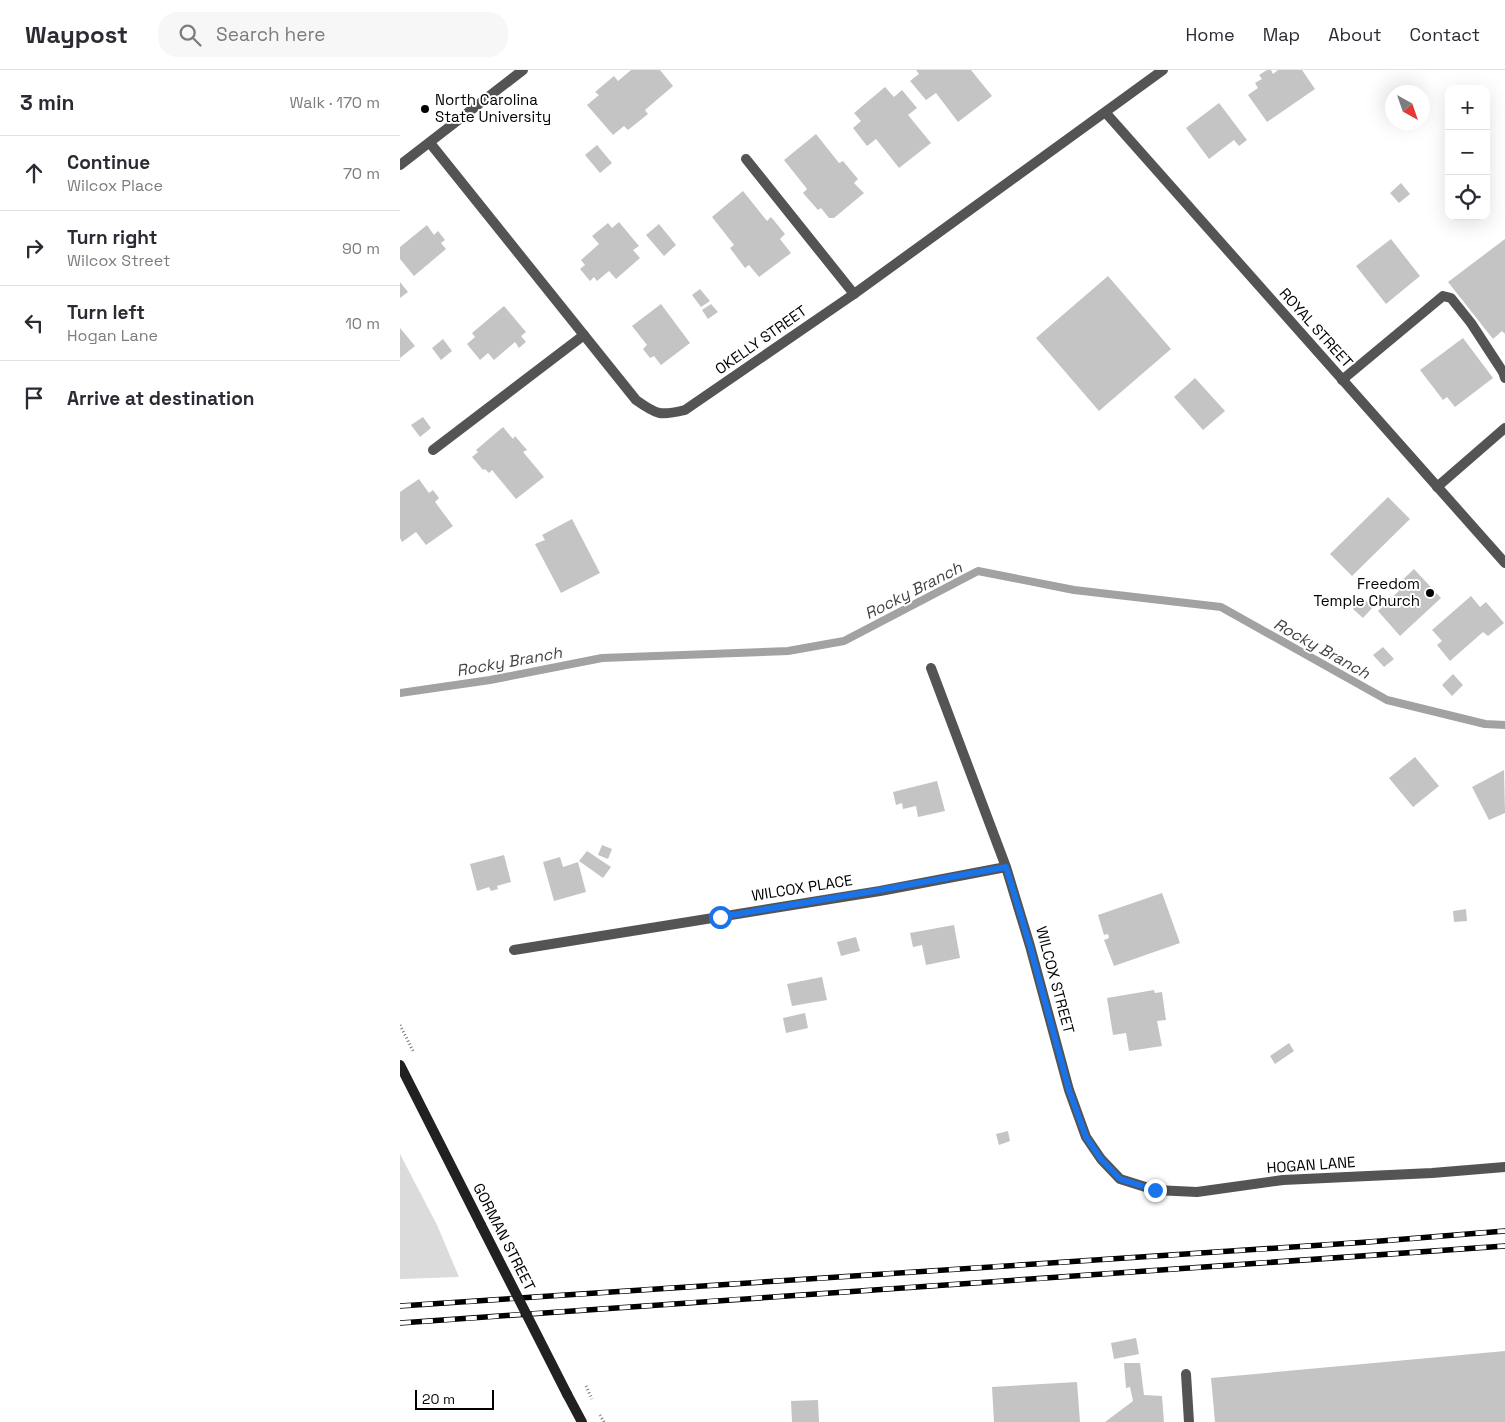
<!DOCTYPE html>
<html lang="en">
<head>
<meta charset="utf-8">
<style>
	:root { --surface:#fff; --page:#f7f7f7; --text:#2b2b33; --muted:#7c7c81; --line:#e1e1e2 }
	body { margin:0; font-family:"Space Grotesk",sans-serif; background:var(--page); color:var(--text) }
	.controls { position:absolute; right:15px; top:15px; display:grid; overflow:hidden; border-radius:10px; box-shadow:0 5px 20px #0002 }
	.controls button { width:45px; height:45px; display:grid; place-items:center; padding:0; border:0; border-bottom:1px solid var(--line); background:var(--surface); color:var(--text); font:25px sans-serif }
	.compass { position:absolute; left:985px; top:15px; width:45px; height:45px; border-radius:50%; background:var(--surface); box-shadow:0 5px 20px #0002; rotate:140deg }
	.scale { position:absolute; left:15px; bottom:12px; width:79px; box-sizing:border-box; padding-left:5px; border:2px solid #000; border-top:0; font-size:14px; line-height:18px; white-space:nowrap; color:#000; -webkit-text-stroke:4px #fff; paint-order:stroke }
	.stop { position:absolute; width:15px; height:15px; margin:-11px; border:4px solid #1a73e8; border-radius:50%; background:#fff }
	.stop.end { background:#1a73e8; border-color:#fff; box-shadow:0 1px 5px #0008 }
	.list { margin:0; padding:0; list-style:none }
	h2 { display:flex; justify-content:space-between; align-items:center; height:65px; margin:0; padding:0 20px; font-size:21px }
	h2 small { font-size:16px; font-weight:400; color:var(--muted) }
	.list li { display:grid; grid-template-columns:32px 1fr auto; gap:15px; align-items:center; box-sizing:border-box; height:75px; padding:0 20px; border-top:1px solid var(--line) }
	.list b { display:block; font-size:19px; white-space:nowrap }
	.list p { margin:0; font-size:16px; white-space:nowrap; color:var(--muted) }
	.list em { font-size:16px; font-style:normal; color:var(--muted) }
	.icon { flex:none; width:28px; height:28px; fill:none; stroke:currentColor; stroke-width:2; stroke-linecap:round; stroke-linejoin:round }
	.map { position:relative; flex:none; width:1105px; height:1352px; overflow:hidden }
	header { display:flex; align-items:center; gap:30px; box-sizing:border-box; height:70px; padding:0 25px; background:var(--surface); border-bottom:1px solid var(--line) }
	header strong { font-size:24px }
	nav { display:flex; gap:28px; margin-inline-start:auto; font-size:18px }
	.search { width:350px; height:45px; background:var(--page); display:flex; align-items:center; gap:12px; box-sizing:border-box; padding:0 18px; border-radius:20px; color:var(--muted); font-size:19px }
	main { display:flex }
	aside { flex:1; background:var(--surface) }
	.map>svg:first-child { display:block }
	.green { fill:#dbdbdb }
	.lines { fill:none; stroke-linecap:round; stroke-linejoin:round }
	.stream { stroke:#a2a2a2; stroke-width:8 }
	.building { fill:#c4c4c4 }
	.path { stroke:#767676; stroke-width:3; stroke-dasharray:1 2.5; stroke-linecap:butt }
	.service { stroke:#545454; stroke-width:10 }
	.minor { stroke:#545454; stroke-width:10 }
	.tertiary { stroke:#545454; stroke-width:10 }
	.secondary { stroke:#212121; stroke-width:10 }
	.rail-casing { stroke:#000; stroke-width:5.5 }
	.rail { stroke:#fff; stroke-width:4; stroke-dasharray:11; stroke-linecap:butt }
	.path-bridge { stroke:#767676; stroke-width:3; stroke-dasharray:1 2.5; stroke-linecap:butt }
	.secondary-bridge { stroke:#212121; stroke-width:10 }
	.route { stroke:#1a73e8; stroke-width:6 }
	.poi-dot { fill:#000; stroke:#fff; stroke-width:2 }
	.labels { text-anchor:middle; stroke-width:4; stroke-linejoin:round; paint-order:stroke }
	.poi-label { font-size:15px; fill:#000; stroke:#fff; text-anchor:start }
	.street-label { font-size:15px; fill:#000; stroke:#fff }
	.water-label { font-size:16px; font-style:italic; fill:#434343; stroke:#fff }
</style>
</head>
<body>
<header>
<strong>Waypost</strong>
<div class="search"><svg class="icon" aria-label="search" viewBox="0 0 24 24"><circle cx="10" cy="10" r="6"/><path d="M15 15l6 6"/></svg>Search here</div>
<nav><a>Home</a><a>Map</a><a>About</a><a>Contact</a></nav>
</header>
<main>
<aside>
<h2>3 min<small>Walk · 170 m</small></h2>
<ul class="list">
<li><svg class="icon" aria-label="ahead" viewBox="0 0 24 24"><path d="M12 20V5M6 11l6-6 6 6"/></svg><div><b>Continue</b><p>Wilcox Place</p></div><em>70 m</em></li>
<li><svg class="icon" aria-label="right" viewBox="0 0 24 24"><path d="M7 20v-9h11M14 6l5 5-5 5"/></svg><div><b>Turn right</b><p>Wilcox Street</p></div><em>90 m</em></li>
<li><svg class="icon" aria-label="left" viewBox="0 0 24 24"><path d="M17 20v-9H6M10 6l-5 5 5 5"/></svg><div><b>Turn left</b><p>Hogan Lane</p></div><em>10 m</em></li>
<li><svg class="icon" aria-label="arrive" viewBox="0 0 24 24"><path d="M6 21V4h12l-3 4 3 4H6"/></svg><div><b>Arrive at destination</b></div></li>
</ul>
</aside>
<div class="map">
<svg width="1105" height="1352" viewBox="0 0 1105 1352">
	<rect width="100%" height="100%" fill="#fff"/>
	<!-- green -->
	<path class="green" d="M0,1084L37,1155L59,1207L0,1209Z"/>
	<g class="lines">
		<!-- stream -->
		<path class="stream" d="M0,623L90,610L202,588L388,581L444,571L578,501L674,520L821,537L987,630L1085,654L1105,655"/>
	</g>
	<!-- building -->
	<path class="building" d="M231,0H260L273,16L245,40L248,44L228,60L224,56L213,65L187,35L199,25L195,22L214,6L218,11Z
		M516,0H571L592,26L558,52L536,23L526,30L510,11L519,4Z
		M867,0H871L873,4L878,0H902L915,19L867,52L848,25L858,18L855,13L862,9L859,5Z
		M485,17L494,27L502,20L517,38L508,45L531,73L499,98L476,69L467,76L453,58L461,51L454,43Z
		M819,33L847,70L839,76L834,70L809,89L786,58Z
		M416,64L439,93L443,91L458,109L454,113L464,123L434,148H429L421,138L418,140L403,123L407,119L384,90Z
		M197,75L212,93L200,103L185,85Z
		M1001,113L1010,124L999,133L990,123Z
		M343,121L367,151L371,147L385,164L380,169L391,183L359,207L349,195L345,198L330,178L334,175L312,147Z
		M219,152L239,176L233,180L240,188L216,209L209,201L197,211L194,207L190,211L180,199L185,195L181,190L199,174L192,166L208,153L212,158Z
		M259,154L276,175L264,186L246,165Z
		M27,155L34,165L38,161L45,170L41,173L46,179L14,206L0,189V177Z
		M991,169L1020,206L986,234L956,196Z
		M1105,169V264L1102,261L1093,269L1048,212Z
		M708,206L771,279L699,341L636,268Z
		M0,212L8,222L0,228Z
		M300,219L310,231L301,237L292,225Z
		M261,234L290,273L261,295L254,286L250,288L243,279L247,275L232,256Z
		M311,234L318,242L308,249L302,240Z
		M104,236L126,262L121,266L126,272L119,278L115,272L94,290L88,283L80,290L67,274L75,267L72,263Z
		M0,258L15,276L0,288Z
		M1063,268L1093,308L1055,337L1047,327L1043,330L1020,300Z
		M43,269L52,281L41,290L32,278Z
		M795,308L825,341L803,360L774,327Z
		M23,347L31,358L20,367L11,355Z
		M103,357L113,369L115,366L127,380L123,382L144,407L116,429L92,400L89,403L85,399L83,400L72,387L78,382L76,380Z
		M19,409L29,423L33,420L39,428L35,432L53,456L26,475L16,462L2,472L0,468V422Z
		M988,427L1010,449L952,506L930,484Z
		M172,449L200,503L161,523L135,474L145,470L142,465Z
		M1014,499L1041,528L1000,566L978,541L999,521L995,517Z
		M1071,526L1080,537L1086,532L1104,553L1088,566L1083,562L1050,591L1037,575L1042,571L1032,560Z
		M963,528L973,537L963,548L953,539Z
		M983,577L994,589L984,597L973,585Z
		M1053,604L1063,615L1052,626L1042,615Z
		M1015,687L1039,716L1013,737L989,708Z
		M1104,700L1105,743L1089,750L1072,717Z
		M537,711L545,741L518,747L516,736L503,739L502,733L496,735L493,722Z
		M202,775L212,779L208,789L198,785Z
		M187,781L211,797L203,808L179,791Z
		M104,785L111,812L97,816L98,819L91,821L89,817L77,821L70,794Z
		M160,787L163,797L178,792L186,822L154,831L143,792Z
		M762,823L780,873L714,896L704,870L709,868L708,864L704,865L698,845Z
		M1066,839L1067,851L1054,852L1053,841Z
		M554,855L560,888L526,895L522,875L513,877L510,863Z
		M456,867L460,881L441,886L437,872Z
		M422,907L427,930L392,936L387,914Z
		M754,920L755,923L762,922L766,950L757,951L762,976L729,981L726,963L713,965L707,928Z
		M405,943L408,958L386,963L383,948Z
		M889,973L894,981L875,994L870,986Z
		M608,1061L610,1071L599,1075L596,1064Z
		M736,1268L739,1284L714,1289L711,1273Z
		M1105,1281V1352H815L811,1308Z
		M724,1293H740L744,1325L762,1326L764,1352H705L733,1331L730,1317L726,1318Z
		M677,1312L680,1352H594L592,1317Z
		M418,1330L419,1352H392L391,1331Z"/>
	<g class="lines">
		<!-- path -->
		<path class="path" d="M0,955L13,981
			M200,1345L204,1352"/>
		<!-- service -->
		<path class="service" d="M346,89L454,224
			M942,310L1043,226L1051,228L1071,253L1103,302L1105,308
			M33,380L184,265
			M1037,417L1105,358"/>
		<!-- minor -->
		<path class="minor" d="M705,42L1105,493
			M30,73L236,330C257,345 260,346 285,340L454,224L763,0
			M531,598L606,797L630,876L669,1020L686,1067L701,1089L720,1109L755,1120L797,1122L883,1110L1032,1103L1105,1097
			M114,880L480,821L606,797
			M786,1304L789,1352"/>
		<!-- tertiary -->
		<path class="tertiary" d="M0,95L123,0"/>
		<!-- secondary -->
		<path class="secondary" d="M0,995L81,1155
			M167,1324L182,1352"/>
		<defs>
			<path id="rail" d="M0,1236L968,1172L1105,1161
				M0,1253L1105,1176"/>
		</defs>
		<!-- rail casing -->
		<use href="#rail" class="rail-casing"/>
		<!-- rail -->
		<use href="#rail" class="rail"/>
		<!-- path-bridge -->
		<path class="path-bridge" d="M186,1316L192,1329"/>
		<!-- secondary-bridge -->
		<path class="secondary-bridge" d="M81,1155L167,1324"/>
	</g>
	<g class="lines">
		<!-- route -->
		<path class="route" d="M320,847L480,820L606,797L630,876L669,1020L686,1067L701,1089L720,1109L755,1120"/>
	</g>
	<!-- markers -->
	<g class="poi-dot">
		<circle cx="25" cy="39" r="5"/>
		<circle cx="1030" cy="523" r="5"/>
	</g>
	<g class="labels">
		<!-- poi labels -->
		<g class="poi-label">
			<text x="35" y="35">North Carolina<tspan x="35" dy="17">State University</tspan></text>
			<text x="1020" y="519" text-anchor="end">Freedom<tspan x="1020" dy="17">Temple Church</tspan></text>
		</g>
		<!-- street labels -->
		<g class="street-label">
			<text transform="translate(916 258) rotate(48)" y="5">ROYAL STREET</text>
			<text transform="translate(361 270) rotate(-35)" y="5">OKELLY STREET</text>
			<text transform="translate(402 818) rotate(-9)" y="5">WILCOX PLACE</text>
			<text transform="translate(655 910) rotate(75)" y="5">WILCOX STREET</text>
			<text transform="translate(911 1095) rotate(-4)" y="5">HOGAN LANE</text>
			<text transform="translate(104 1167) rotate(63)" y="5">GORMAN STREET</text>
		</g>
		<!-- water labels -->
		<g class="water-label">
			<text transform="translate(513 520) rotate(-27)" y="6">Rocky Branch</text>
			<text transform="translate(922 578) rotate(29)" y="6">Rocky Branch</text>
			<text transform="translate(109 591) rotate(-10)" y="6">Rocky Branch</text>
		</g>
	</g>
</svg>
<div class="controls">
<button>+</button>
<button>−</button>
<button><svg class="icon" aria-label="locate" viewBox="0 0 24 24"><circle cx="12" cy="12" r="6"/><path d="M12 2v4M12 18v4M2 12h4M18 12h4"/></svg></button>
</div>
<svg class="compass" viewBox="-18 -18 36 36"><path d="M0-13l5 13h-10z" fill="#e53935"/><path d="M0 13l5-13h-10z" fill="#7c7c81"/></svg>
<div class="scale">20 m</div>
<div class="stop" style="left:320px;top:847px"></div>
<div class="stop end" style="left:755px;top:1120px"></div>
</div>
</main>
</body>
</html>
